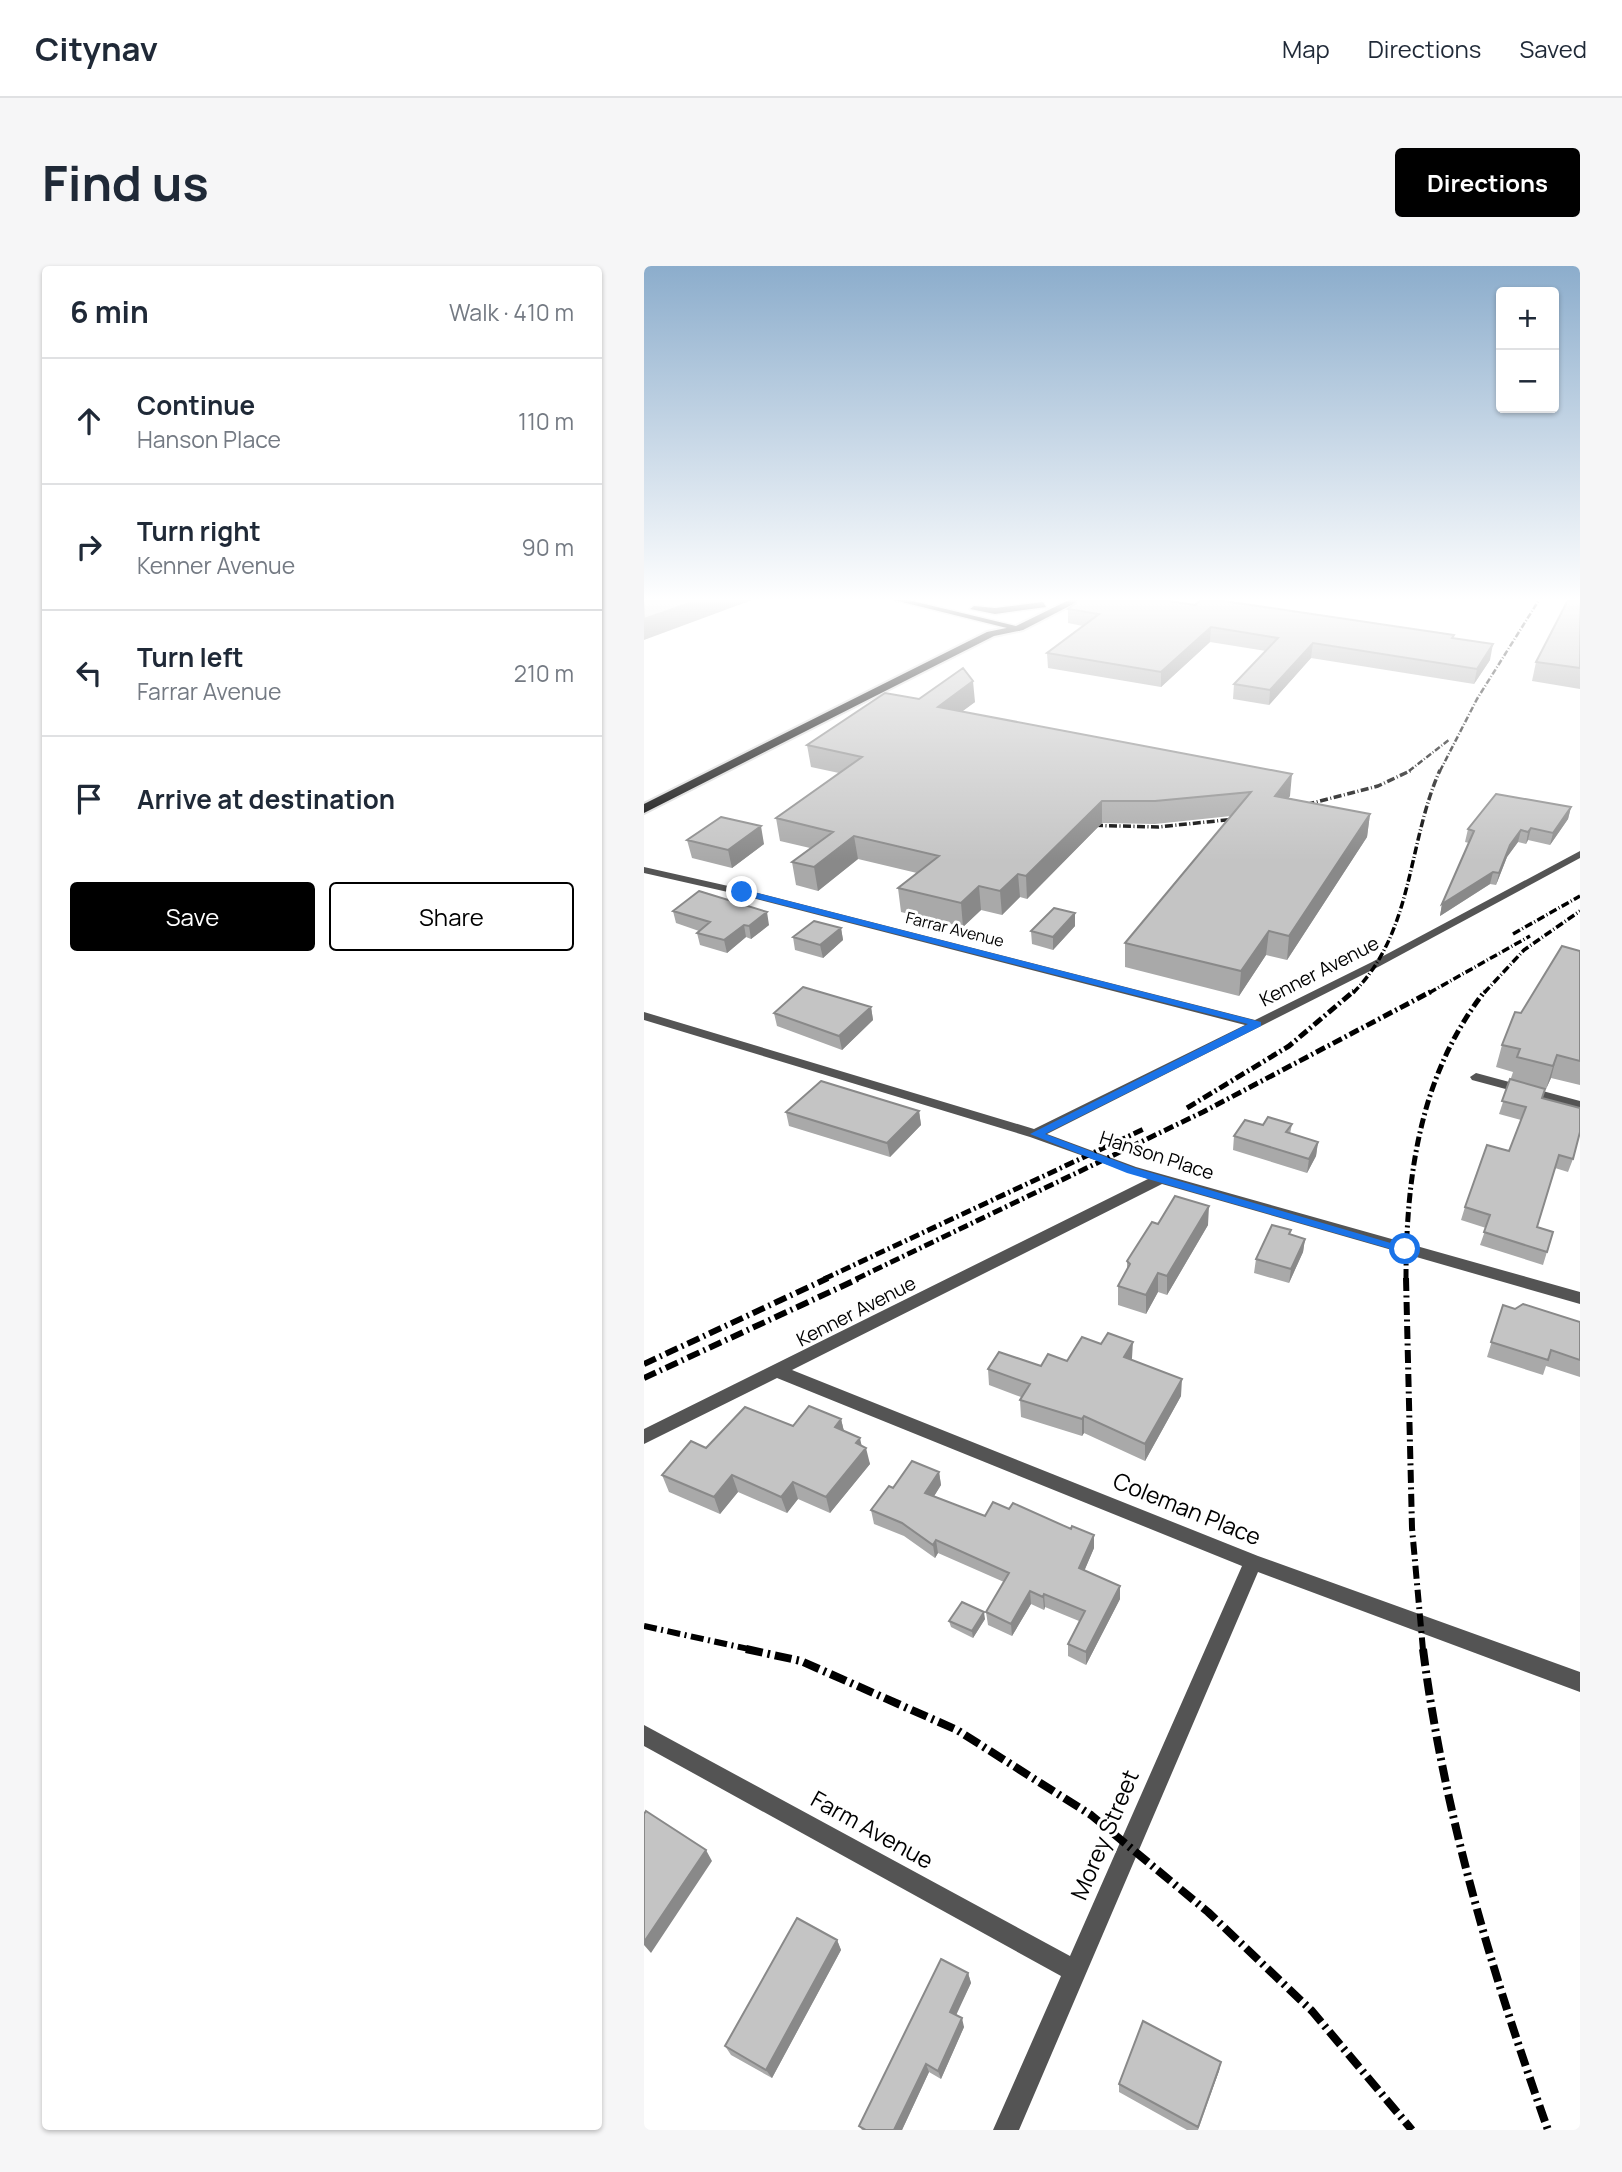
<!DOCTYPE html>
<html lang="en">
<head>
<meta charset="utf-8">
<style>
	:root { --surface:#fff; --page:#f6f6f7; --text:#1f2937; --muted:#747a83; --line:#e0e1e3; --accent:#000 }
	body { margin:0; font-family:Manrope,sans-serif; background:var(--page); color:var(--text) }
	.controls { position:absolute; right:21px; top:21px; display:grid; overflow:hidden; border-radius:7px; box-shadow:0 2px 5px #0004 }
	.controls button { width:63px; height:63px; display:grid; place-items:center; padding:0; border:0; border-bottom:2px solid var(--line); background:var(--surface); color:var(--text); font:35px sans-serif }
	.stop { position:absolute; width:21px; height:21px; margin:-16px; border:5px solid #1a73e8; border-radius:50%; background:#fff }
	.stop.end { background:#1a73e8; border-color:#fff; box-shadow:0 2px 7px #0008 }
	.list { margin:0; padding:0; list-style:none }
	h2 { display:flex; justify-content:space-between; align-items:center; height:91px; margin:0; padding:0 28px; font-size:30px }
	h2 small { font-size:23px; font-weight:400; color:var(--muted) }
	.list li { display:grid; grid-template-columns:46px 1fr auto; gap:21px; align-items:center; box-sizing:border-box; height:126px; padding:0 28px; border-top:2px solid var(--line) }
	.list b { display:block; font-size:26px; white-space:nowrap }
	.list p { margin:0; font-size:23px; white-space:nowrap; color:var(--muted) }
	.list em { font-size:23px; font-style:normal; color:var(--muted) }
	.actions { display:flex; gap:14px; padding:21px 28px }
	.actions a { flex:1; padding:16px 0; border:2px solid var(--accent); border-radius:7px; text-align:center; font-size:24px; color:var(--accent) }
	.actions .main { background:var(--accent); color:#fff }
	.icon { flex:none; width:38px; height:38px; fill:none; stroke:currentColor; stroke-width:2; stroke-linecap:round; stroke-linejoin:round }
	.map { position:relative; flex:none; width:936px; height:1864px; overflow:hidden; border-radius:7px }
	header { display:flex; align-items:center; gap:42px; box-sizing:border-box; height:98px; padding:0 35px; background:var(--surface); border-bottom:2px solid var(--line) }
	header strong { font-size:33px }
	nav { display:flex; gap:38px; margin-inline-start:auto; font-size:24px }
	.intro { display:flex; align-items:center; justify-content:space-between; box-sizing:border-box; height:168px; padding:0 42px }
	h1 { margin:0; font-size:49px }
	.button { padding:18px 32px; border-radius:7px; background:var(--accent); color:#fff; font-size:24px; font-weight:700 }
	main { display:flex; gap:42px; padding:0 42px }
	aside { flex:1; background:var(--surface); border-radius:7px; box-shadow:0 2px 5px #0004 }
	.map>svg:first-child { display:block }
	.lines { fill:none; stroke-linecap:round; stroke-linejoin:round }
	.primary-casing { stroke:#dbdbdb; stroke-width:3 }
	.trunk-casing { stroke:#dbdbdb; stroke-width:4 }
	.minor { fill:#545454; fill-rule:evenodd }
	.primary { fill:#000; fill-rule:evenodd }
	.trunk { fill:#000; fill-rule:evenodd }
	.rail-far4 { stroke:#000; stroke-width:2.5; stroke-dasharray:6 2 1 2; stroke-linecap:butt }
	.rail-far3 { stroke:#000; stroke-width:3.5; stroke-dasharray:8 2.5 1 2.5; stroke-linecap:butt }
	.rail-far2 { stroke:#000; stroke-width:5; stroke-dasharray:10 3.5 2 3.5; stroke-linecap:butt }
	.rail-far1 { stroke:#000; stroke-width:6; stroke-dasharray:13 4.5 2 4.5; stroke-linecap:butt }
	.rail { stroke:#000; stroke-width:8; stroke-dasharray:17 5 2.5 5; stroke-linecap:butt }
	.wall { fill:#a9a9a9 }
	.shaded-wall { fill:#898989 }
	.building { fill:#c4c4c4; stroke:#898989; stroke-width:2 }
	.route { fill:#1a73e8 }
	.labels { text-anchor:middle; stroke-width:6; stroke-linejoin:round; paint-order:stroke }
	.far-street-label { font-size:16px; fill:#000; stroke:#fff }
	.street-label { font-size:19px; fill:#000; stroke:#fff }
	.near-street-label { font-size:23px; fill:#000; stroke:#fff }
</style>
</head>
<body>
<header>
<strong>Citynav</strong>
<nav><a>Map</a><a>Directions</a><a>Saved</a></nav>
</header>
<div class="intro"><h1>Find us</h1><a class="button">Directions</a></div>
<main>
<aside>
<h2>6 min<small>Walk · 410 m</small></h2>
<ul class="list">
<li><svg class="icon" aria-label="ahead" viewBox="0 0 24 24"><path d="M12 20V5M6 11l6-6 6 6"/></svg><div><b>Continue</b><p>Hanson Place</p></div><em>110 m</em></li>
<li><svg class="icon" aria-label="right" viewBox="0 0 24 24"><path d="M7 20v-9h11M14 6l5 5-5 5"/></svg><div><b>Turn right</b><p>Kenner Avenue</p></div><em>90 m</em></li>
<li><svg class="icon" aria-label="left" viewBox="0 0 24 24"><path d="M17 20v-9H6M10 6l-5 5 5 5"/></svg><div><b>Turn left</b><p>Farrar Avenue</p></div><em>210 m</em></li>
<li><svg class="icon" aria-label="arrive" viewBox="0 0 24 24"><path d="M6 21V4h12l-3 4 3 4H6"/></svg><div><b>Arrive at destination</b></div></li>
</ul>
<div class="actions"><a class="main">Save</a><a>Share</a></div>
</aside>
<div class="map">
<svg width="936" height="1864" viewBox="0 0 936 1864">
	<rect width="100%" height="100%" fill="#fff"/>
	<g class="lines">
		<defs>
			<path id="primary" d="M250,334H264L380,362L375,365Z
				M399,336L402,341L351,348L326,343L330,340L351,342Z"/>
			<path id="trunk" d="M425,334H437L379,364L350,370L0,547V538L343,366L372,360Z"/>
		</defs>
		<!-- primary casing -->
		<use href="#primary" class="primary-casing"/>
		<!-- trunk casing -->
		<use href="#trunk" class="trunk-casing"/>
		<!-- minor -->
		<path class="minor" d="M936,585V592L736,700L403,868L492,901L936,1026V1038L518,918L148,1104L614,1290L936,1406V1426L614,1306L375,1864H349L417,1710L0,1480V1459L426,1690L598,1300L133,1112L0,1178V1163L504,913L386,871L0,754V746L390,863L601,759L97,629L0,607V601L102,624L611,754L728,696Z
			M832,807L936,835V843L828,814L826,811Z"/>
		<!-- primary -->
		<use href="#primary" class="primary"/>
		<!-- trunk -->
		<use href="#trunk" class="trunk"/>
		<!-- rail-far4 -->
		<path class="rail-far4" d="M765,505L806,473
			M796,505L833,433L895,334"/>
		<!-- rail-far3 -->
		<path class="rail-far3" d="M649,542L734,520L768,504
			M437,559L514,561L601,552
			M869,668L936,630
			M709,727C770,666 763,578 796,504
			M785,727L886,670
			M840,727L880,684L936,645"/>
		<!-- rail-far2 -->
		<path class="rail-far2" d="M543,842L645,780L710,725
			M180,1013L500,863
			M212,1013L559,846L788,725
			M762,1013C762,910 776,808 841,725"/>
		<!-- rail-far1 -->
		<path class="rail-far1" d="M762,1012L768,1262L779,1384
			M0,1098L184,1012
			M0,1112L216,1012
			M0,1360L109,1384"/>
		<!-- rail -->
		<path class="rail" d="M102,1383L157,1395L313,1464L447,1549L564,1646L668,1745L768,1864
			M779,1383C800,1548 848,1707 904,1864"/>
	</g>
	<!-- wall -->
	<path class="wall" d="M936,334V423L888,415L892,396Z
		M551,339L809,372L846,394L830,418L667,392L625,439L589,433L590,418L622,385L566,376L517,421L404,402L403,387L439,360L424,357V343Z
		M275,433L331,436L317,446L646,530L644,532L726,548L723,571L643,694L622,689L595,730L481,701V677L587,550L511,558L458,557L383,633L376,631L358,649L337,644L319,661L257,646L254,622L273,607L214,593L174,625L152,619L148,596L166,582L136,575L132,552L195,507L167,501L163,479Z
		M927,541L924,553L906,579L884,574L882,578L874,576L863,591L852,619L846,618L796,650L798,638L825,577L821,576L824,563Z
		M43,574L120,578L88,602L48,592Z
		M29,645L125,659L107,673L102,671L83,687L56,679L53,667L55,665L32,657Z
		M431,647V660L409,684L388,678L387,665Z
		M197,662L199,674L179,692L151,684L149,671Z
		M936,685V819L907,812L902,823H901L898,833L929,893L924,906L911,902L893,961L909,966L899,999L836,979L842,962L817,954L821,941L865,885L877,854L855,848L869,806L852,801L858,779L877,747Z
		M227,741L229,754L198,784L133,760L130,747Z
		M275,845L277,859L246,891L145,860L142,846Z
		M648,858L646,868L674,876L672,890L663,907L589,884L590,870L619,859Z
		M514,958L564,959L523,1029L514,1026L502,1048L474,1039V1020L483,1003V995Z
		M646,968L661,973L659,986L645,1017L610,1007L612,993Z
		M859,1039L871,1043L936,1056V1111L902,1100L899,1109L843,1091Z
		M488,1092V1094L537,1130L501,1195L440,1167L438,1170L377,1151L376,1134L377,1131L345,1119L344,1103L397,1100L423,1095Z
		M197,1153L200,1165L218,1180L226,1198L186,1247L154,1233L143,1247L94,1226L76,1248L25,1226L18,1209L62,1182L149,1160Z
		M295,1206L297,1219L290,1230L341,1250L450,1282L440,1305L476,1320V1333L442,1399L424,1390V1378L435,1355L401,1341L400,1344L387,1338L368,1370L344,1359L342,1346L360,1316L294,1287L291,1292L260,1270L230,1258L227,1244L249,1222Z
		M341,1353L329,1372L307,1361L305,1355Z
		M193,1674L197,1684L128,1812L87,1789L81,1780Z
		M324,1707L327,1717L311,1749L320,1761L297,1813L285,1806L258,1864H218L215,1860Z
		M577,1796L575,1805L554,1864H543L475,1826V1818Z"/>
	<!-- shaded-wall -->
	<path class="shaded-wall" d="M54,334H108L0,374V353Z
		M567,361L566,376L517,421V406Z
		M669,377L667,392L625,439L626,424Z
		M849,378L846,394L830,418L833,403Z
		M329,415L331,436L296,462L294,441Z
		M648,508L646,530L629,552L631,530Z
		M458,535V557L383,633L382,610Z
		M927,541L924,553L906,579L909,567Z
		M726,548L723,571L643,694L645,670Z
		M117,560L120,578L88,602L84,584Z
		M887,562L884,574L882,578L884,566Z
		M877,564L874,576L863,591L852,619L855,607L866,579Z
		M210,570L214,593L174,625L170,601Z
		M849,606L846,618L796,650L798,638Z
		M374,608L376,631L358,649L356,625Z
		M335,620L337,644L319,661L317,637Z
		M123,646L125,659L107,673L105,660Z
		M431,647V660L409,684V671Z
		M100,659L102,671L83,687L80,674Z
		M197,662L199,674L179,692L176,679Z
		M625,665L622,689L595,730L597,705Z
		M227,741L229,754L198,784L195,770Z
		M913,789L907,812L902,823L909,800Z
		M275,845L277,859L246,891L243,877Z
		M674,876L672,890L663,907L665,893Z
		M565,940L564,959L523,1029V1010Z
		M661,973L659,986L645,1017L647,1003Z
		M514,1007V1026L502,1048V1029Z
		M489,1076L488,1092L480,1108V1091Z
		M538,1113L537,1130L501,1195V1178Z
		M440,1150V1167L438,1170V1153Z
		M197,1153L201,1170L191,1161Z
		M216,1172L219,1186L222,1182L226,1198L186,1247L182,1231L212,1177Z
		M295,1206L297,1219L284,1240L281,1227Z
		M88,1209L94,1226L76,1248L70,1231Z
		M149,1216L154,1233L143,1247L137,1231Z
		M450,1269V1282L436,1315L435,1302Z
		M292,1274L294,1287L291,1292L289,1279Z
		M476,1320V1333L442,1399V1386Z
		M386,1325L387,1338L368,1370L367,1358Z
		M400,1328L401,1341L400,1344L399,1331Z
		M340,1346L341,1353L329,1372L328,1365Z
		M62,1584L68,1595L7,1687L0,1679V1676Z
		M193,1674L197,1684L128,1812L122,1804Z
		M324,1707L327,1717L309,1756L306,1746Z
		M318,1752L320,1761L297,1813L294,1805Z
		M577,1796L575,1805L553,1864L554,1861Z
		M282,1798L285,1806L258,1864H250Z"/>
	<!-- building -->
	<path class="building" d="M0,334H54L0,353Z
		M436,334H518L551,339L557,334H573L810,369L808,372L849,378L833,403L669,377L626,424L590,418L634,372L567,361L517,406L403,387L455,348L424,343Z
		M924,334H936V402L892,396Z
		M319,402L329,415L294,441L648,508L631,530L726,548L645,670L625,665L597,705L481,677L607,526L511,535H458L382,610L374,608L356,625L335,620L317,637L254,622L295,590L210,570L170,601L148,596L189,566L132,552L218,491L163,479L241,427L275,433Z
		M852,528L927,541L909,567L887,562L884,566L877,564L866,579L855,607L849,606L798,638L830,565L824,563Z
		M77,551L117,560L84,584L43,574Z
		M55,625L123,646L105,660L100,659L80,674L53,667L66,656L29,645Z
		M410,642L431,647L409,671L387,665Z
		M170,655L197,662L176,679L149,671Z
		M918,680L936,685V795L913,789L909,800L873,791L876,783L858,779L871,746L877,747Z
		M159,721L227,741L195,770L130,747Z
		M866,813L901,823L898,832L936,842V866L929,893L915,889L893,961L909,966L903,986L840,966L846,949L821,941L843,879L865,885L882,841L858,835Z
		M177,815L275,845L243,877L142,846Z
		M624,851L648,858L642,866L674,876L665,893L590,870L601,854L619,859Z
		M531,930L565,940L523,1010L514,1007L502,1029L474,1020L486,998L483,995L508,956L514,958Z
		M628,959L647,964L645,968L661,973L647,1003L612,993Z
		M879,1038L936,1056V1094L907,1084L904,1094L847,1076L859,1039L871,1043Z
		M464,1067L489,1076L480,1091L538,1113L501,1178L440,1150L438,1153L376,1134L386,1118L344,1103L355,1086L397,1100L404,1088L423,1095L438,1071L457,1078Z
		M165,1140L197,1153L191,1161L216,1172L212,1177L222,1182L182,1231L149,1216L137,1231L88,1209L70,1231L18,1209L47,1175L62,1182L101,1141L149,1160Z
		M268,1195L295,1206L281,1227L341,1250L349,1236L365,1243L369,1237L427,1263L428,1260L450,1269L435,1302L476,1320L442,1386L424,1378L441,1345L400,1328L399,1331L386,1325L367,1358L342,1346L365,1307L292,1274L289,1279L258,1257L227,1244L245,1220L249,1222Z
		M318,1336L340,1346L328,1365L305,1355Z
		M2,1545L62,1584L0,1676V1548Z
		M153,1652L193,1674L122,1804L81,1780Z
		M297,1693L324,1707L306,1746L318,1752L294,1805L282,1798L250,1864H222L215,1860Z
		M499,1755L577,1796L554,1861L475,1818Z"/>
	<!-- sky -->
	<linearGradient id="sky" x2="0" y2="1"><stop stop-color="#8cadcc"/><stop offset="0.56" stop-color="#fff"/><stop offset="1" stop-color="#fff" stop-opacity="0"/></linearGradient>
	<rect width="936" height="595" fill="url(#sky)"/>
	<!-- route -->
	<path class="route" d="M98,623L617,756V760L401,868L491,902L767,983L761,987L483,907L386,868L604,758L95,628Z"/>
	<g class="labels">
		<!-- far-street labels -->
		<g class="far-street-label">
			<text transform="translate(311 663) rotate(14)" y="6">Farrar Avenue</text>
		</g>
		<!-- street labels -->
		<g class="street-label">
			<text transform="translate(675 705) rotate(-27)" y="7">Kenner Avenue</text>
			<text transform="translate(513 889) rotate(18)" y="7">Hanson Place</text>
			<text transform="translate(212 1045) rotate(-27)" y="7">Kenner Avenue</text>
		</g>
		<!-- near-street labels -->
		<g class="near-street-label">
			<text transform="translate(543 1243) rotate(22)" y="8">Coleman Place</text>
			<text transform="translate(228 1564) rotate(29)" y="8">Farm Avenue</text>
			<text transform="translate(461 1569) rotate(-67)" y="8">Morey Street</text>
		</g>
	</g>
</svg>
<div class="controls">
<button>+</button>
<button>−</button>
</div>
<div class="stop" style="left:761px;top:983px"></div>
<div class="stop end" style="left:98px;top:626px"></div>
</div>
</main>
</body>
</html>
